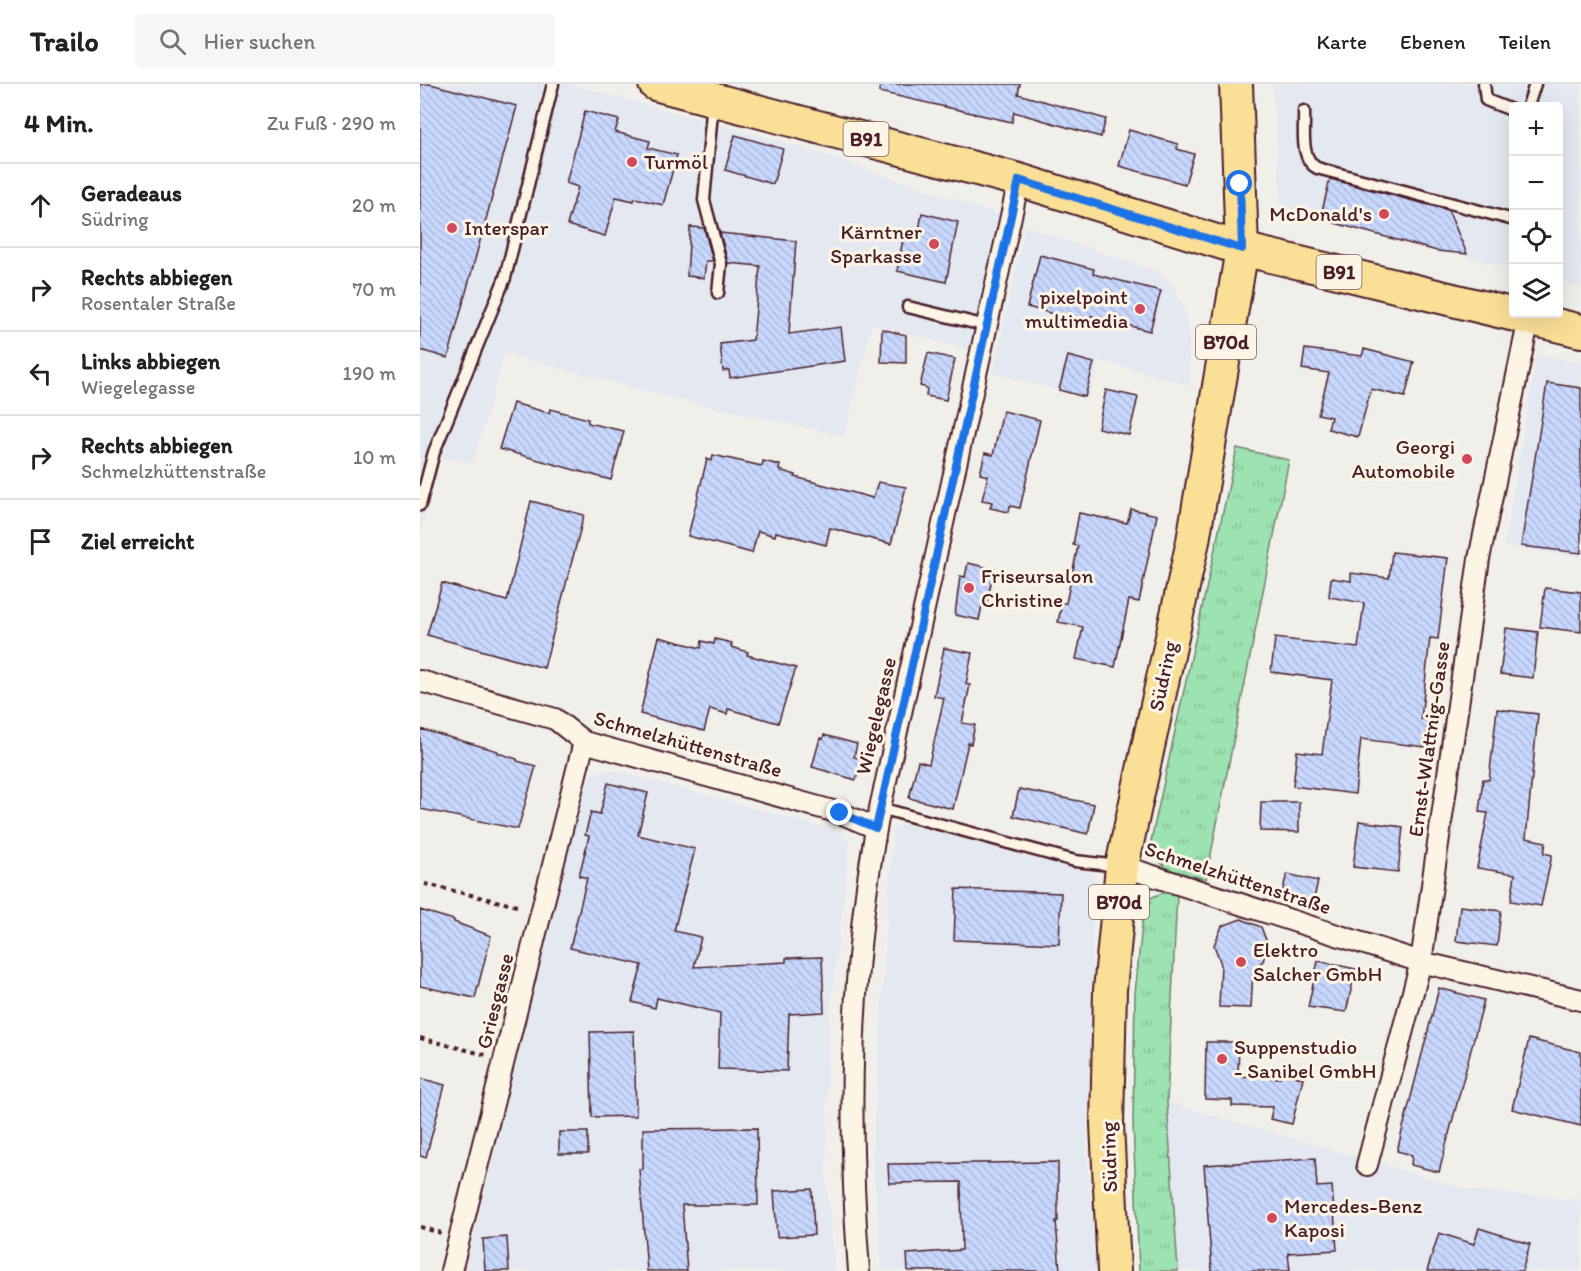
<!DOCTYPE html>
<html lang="de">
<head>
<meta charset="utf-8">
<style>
	:root { --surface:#fff; --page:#f6f6f6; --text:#202124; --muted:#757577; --line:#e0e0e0 }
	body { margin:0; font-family:Itim,sans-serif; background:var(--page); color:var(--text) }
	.controls { position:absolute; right:18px; top:18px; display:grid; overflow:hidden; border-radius:6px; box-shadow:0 6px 24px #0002 }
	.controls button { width:54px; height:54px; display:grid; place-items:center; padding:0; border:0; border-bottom:2px solid var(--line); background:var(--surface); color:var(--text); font:30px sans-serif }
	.stop { position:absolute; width:18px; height:18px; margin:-14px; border:4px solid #1a73e8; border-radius:50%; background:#fff }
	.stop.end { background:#1a73e8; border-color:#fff; box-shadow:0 2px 6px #0008 }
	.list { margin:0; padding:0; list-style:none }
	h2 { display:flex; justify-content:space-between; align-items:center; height:78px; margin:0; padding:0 24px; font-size:26px }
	h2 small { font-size:20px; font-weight:400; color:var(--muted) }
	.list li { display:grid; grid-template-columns:39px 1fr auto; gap:18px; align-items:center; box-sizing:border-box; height:84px; padding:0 24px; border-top:2px solid var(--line) }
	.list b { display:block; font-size:22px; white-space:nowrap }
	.list p { margin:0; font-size:20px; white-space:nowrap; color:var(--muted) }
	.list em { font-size:20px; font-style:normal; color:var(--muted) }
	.icon { flex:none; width:33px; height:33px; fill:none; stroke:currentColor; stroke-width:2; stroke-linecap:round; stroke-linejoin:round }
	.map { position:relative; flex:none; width:1161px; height:1187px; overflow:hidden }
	header { display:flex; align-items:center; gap:36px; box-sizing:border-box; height:84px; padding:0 30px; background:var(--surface); border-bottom:2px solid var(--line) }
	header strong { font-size:28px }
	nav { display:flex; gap:33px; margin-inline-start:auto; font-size:21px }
	.search { width:420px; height:54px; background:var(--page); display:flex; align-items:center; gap:15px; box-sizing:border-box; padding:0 21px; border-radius:6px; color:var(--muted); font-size:22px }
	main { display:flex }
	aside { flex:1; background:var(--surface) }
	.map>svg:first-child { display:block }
	.built { fill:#e4e8f0 }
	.grass { fill:url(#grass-tufts); stroke:#73816e; stroke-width:1.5 }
	.building { fill:url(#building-back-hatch); stroke:#4a1f2b; stroke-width:1.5 }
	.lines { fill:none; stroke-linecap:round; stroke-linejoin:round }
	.lane-casing { stroke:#4a1f2b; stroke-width:15 }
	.street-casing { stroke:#4a1f2b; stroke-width:24 }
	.primary-casing { stroke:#4a1f2b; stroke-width:36 }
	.path { stroke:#4a1f2b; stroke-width:4; stroke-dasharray:4.5 4.5; stroke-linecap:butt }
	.lane { stroke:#fcf5e5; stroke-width:10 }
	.street { stroke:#fcf5e5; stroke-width:20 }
	.primary { stroke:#fadf96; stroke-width:32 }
	.route { stroke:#1a73e8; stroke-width:8 }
	.poi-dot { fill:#d1495b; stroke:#fcf5e5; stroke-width:2 }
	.labels { text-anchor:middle; stroke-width:6; stroke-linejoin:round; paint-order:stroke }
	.shield { fill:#fcf5e5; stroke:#7f5f63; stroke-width:1.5 }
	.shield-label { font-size:20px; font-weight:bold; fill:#4a1f2b }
	.poi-label { font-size:21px; fill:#4a1f2b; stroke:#fcf5e5; text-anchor:start }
	.street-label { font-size:21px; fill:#4a1f2b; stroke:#fcf5e5 }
</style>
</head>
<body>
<header>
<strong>Trailo</strong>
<div class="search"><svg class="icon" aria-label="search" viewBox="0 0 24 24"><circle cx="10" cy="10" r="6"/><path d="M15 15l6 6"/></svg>Hier suchen</div>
<nav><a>Karte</a><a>Ebenen</a><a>Teilen</a></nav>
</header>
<main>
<aside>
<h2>4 Min.<small>Zu Fuß · 290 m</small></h2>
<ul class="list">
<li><svg class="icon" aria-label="ahead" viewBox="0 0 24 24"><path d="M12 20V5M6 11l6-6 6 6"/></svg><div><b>Geradeaus</b><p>Südring</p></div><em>20 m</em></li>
<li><svg class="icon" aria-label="right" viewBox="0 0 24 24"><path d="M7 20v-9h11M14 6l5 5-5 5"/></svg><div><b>Rechts abbiegen</b><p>Rosentaler Straße</p></div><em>70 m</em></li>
<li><svg class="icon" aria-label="left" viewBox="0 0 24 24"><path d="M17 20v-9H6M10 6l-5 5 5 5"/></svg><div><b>Links abbiegen</b><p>Wiegelegasse</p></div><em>190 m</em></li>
<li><svg class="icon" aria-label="right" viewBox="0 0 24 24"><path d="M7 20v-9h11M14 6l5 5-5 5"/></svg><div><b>Rechts abbiegen</b><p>Schmelzhüttenstraße</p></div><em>10 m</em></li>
<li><svg class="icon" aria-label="arrive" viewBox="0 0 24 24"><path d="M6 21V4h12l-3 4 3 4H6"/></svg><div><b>Ziel erreicht</b></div></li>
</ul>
</aside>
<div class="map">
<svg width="1161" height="1187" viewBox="0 0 1161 1187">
	<defs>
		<pattern id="grass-tufts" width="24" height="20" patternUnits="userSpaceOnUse" patternTransform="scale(1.5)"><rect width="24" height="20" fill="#9ce3b1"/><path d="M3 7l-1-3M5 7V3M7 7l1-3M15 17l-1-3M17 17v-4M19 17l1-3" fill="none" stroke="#88c298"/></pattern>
		<pattern id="building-back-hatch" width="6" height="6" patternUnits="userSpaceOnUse" patternTransform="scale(1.5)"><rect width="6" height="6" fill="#c7d7fd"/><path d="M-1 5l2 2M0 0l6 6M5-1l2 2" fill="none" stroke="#acb8d9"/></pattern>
	</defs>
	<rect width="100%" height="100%" fill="#f1efea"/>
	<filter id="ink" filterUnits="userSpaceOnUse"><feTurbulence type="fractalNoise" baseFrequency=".0167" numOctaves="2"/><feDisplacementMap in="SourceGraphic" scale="12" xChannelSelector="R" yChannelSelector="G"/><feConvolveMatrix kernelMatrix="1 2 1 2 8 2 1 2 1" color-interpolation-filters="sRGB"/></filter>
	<g filter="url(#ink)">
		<!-- built -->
		<path class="built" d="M0,0H150L384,64L580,131L551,266L452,240L424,352L251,314L85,269L53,379L20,374L0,453Z
			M852,0H1161V203L1139,197L1138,22H1094L1093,185L861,122Z
			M605,142L739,188L754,204L765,226L769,256L770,301L678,276L668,314L573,289Z
			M1117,269L1161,280V473L1084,462Z
			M185,686L197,687L422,748L430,759L409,937L406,1092L415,1187H45L166,697L175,689Z
			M484,739L674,790L667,1069L676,1187H462L452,1069L473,745Z
			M747,1018L1050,1106L1161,1116V1187H758Z"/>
		<!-- grass -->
		<path class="grass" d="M817,364L869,376L786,795C756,787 739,791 731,757Z
			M742,809L757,810L747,1018L758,1187H719L713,1039L715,909L724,822L730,814Z"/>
		<!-- building -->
		<path class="building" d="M0,0H10L97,22L28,274L0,266Z
			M460,0H600L598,10L686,35L681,53L594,28L592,38L459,8Z
			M165,27L199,36L195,48L230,57L228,64L257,71L243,121L215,114L214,117L196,113L185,152L147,141L158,103L146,99Z
			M709,46L758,60L757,65L774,70L765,100L699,82Z
			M315,51L363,65L353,100L305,86Z
			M910,95L1028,126L1047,170L1017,167L900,135Z
			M502,129L538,138L526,198L477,187L484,150L498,153Z
			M270,143L284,144L293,177H286L284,194L267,192Z
			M300,149L376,157L369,250L421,243L425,277L310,294L309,286L303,287L300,260L333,256L340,182L308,179Z
			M620,171L674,185L673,190L741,207L730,247L671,232L669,239L607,223Z
			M462,245L486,251V279L461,278Z
			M885,265L942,272L944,265L994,278L985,313L951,305L938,353L908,345L911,333L898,330L909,289L882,285Z
			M508,269L535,275L526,316L506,312L507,304L500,302Z
			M648,272L674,279L665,313L639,306Z
			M1127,299L1161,304V469L1101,462Z
			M686,306L718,313L709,351L678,344Z
			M93,319L129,329L130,325L168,335V339L204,347L191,396L79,365Z
			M583,327L620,336L600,424L590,422L589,428L570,424L572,418L562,416L568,392L560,390L565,369L573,371Z
			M293,371L342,382L343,377L360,381L359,386L376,391L375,393L453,414L458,398L486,403L471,460L410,444L406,461L356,448L355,452L338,447L332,469L268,452L287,375L292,377Z
			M111,417L164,431L124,584L7,551L22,499L87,517Z
			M711,425L737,431L719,518L709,516L695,583L656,575L663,543L638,538L642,519H646L658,462L653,461L659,429L707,439Z
			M972,468L1028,474L1018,555L1010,554L1001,635L1008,636L1005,663L941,655L935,710L873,702L877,667L902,670L912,596L851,588L855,554L938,564L944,519L909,513L911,494L931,497V489L969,494Z
			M548,479L574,485L567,518L563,517L559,536L535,531L540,492L545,493Z
			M1125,504L1161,508V548L1120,543Z
			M1086,544L1118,548L1113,594L1080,590Z
			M239,553L281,564L282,557L294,560L295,555L312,559L311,563L328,568L327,571L376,584L358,639L308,625L307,630L290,625L284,647L220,630Z
			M524,564L552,569L546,600L550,601L542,639L555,641L551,660L548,659L533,725L489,714L498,677L509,680L524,614L514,612Z
			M1077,625L1118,630L1106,754L1126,758L1124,769L1132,771L1121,822L1091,817L1095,790L1057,784L1068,729L1059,728L1063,695L1069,696Z
			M0,645L78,667V669L97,675V677L116,682L98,745L0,725Z
			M404,651L437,660L434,673L442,675L436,696L392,683L400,654L403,655Z
			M188,699L228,709L218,751L275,765L254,847L281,853L274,883L366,878V874L402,873L404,928L369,930L367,987L298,985L300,929L237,914L235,924L212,918L222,881L150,864L167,794L159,792L169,752L165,751L171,728L180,730Z
			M599,705L674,720L668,750L593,732Z
			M841,718H879V748L840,747Z
			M939,737L983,743L978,788L933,783Z
			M867,790L898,797L892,823L860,816Z
			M536,805L641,809L639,860L534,856Z
			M1040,822L1081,827L1077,862L1036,857Z
			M0,826L34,836V838L71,852L55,914L0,902Z
			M821,835L841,843L848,861L843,877L833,886L831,924L799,923L801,880L794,861L802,842Z
			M898,877L936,885L926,928L888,923Z
			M1019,904L1064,916L1019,1088L991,1081L992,1071L977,1067Z
			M214,947L216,1032L172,1033L170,948Z
			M1109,955L1161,968V1042L1092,1025Z
			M786,958H819L818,992L860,994L862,989L883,994L872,1040L850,1035L853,1023L812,1022V1016L785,1015Z
			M0,994L25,1001L6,1073L0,1072Z
			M337,1044L338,1121H262L267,1187H227L219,1085H223V1045Z
			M139,1048H168V1070H139Z
			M895,1074L897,1103L912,1102L917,1166L868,1169L870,1187H792L784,1081Z
			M638,1078V1137H636L640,1187H488L487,1170L542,1166L541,1098L469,1099L468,1080Z
			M392,1105L394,1151L357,1153L354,1107Z
			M1059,1144L1110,1160L1102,1187H1007L1019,1149L1054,1160Z
			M87,1153L89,1187H65L63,1155Z"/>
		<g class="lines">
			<defs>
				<path id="lane" d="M1064,0L1066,16L1094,27
					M293,17L284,116L301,180L298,209
					M1108,22L1115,0
					M884,27C885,45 879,74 897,84L1094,136
					M488,223L567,242
					M0,421L14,368L85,194L133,0
					M460,724L655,777L699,782"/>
				<path id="street" d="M0,597L135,635L164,658L420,729L456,744
					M702,782L1001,878L1161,916
					M947,1081L1001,878L1059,475L1109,234
					M31,1187L164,658
					M439,1187C427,1031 430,878 460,724L599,96"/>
				<path id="primary" d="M235,0L599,96L822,165L1161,247
					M694,1187L687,1040L690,906L702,782L773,457L822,165L816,0"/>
			</defs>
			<!-- lane casing -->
			<use href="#lane" class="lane-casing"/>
			<!-- street casing -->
			<use href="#street" class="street-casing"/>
			<!-- primary casing -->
			<use href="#primary" class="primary-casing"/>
			<!-- path -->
			<path class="path" d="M5,800L101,823
				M0,954L66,971
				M0,1143L21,1149"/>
			<!-- lane -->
			<use href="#lane" class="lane"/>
			<!-- street -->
			<use href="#street" class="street"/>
			<!-- primary -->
			<use href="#primary" class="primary"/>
		</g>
	</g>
	<g class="lines" filter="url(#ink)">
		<!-- route -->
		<path class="route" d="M420,729L456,744L599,96L822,165L820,100"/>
	</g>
	<!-- markers -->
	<g class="poi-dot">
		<circle cx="212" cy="78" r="6"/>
		<circle cx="964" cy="130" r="6"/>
		<circle cx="32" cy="144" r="6"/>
		<circle cx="514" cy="160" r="6"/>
		<circle cx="720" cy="225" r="6"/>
		<circle cx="1047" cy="375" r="6"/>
		<circle cx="549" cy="504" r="6"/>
		<circle cx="821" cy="878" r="6"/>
		<circle cx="802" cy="975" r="6"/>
		<circle cx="852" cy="1134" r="6"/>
	</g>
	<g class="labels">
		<!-- shield labels -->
		<g class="shield">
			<rect x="423.5" y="38" width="45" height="34" rx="4.5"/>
			<rect x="896.5" y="171" width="45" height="34" rx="4.5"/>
			<rect x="776" y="241" width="60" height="34" rx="4.5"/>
			<rect x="669" y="801" width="60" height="34" rx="4.5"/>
		</g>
		<g class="shield-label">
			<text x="446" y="62">B91</text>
			<text x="919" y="195">B91</text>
			<text x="806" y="265">B70d</text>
			<text x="699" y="825">B70d</text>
		</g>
		<!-- poi labels -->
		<g class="poi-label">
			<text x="224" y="85">Turmöl</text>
			<text x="952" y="137" text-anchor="end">McDonald's</text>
			<text x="44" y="151">Interspar</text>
			<text x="502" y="155" text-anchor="end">Kärntner<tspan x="502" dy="24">Sparkasse</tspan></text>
			<text x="708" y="220" text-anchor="end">pixelpoint<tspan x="708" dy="24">multimedia</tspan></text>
			<text x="1035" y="370" text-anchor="end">Georgi<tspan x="1035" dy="24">Automobile</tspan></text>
			<text x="561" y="499">Friseursalon<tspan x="561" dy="24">Christine</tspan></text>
			<text x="833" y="873">Elektro<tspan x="833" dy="24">Salcher GmbH</tspan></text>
			<text x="814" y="970">Suppenstudio<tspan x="814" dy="24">- Sanibel GmbH</tspan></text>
			<text x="864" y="1129">Mercedes-Benz<tspan x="864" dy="24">Kaposi</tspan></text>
		</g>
		<!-- street labels -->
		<g class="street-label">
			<text transform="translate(743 592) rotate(-78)" y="7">Südring</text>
			<text transform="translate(456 632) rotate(-77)" y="7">Wiegelegasse</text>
			<text transform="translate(1009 655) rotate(-82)" y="7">Ernst-Wlattnig-Gasse</text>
			<text transform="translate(268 660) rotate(16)" y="7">Schmelzhüttenstraße</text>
			<text transform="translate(818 794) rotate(18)" y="7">Schmelzhüttenstraße</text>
			<text transform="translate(75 917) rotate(-76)" y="7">Griesgasse</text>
			<text transform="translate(689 1073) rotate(-92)" y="7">Südring</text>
		</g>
	</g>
</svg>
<div class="controls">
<button>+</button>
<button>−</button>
<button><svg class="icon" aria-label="locate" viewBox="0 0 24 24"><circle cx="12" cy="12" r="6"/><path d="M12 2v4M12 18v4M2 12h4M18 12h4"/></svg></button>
<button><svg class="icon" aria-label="layers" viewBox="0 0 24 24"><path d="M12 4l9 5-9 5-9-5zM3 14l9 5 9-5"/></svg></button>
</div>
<div class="stop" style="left:820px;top:100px"></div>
<div class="stop end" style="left:420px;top:729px"></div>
</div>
</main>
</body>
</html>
